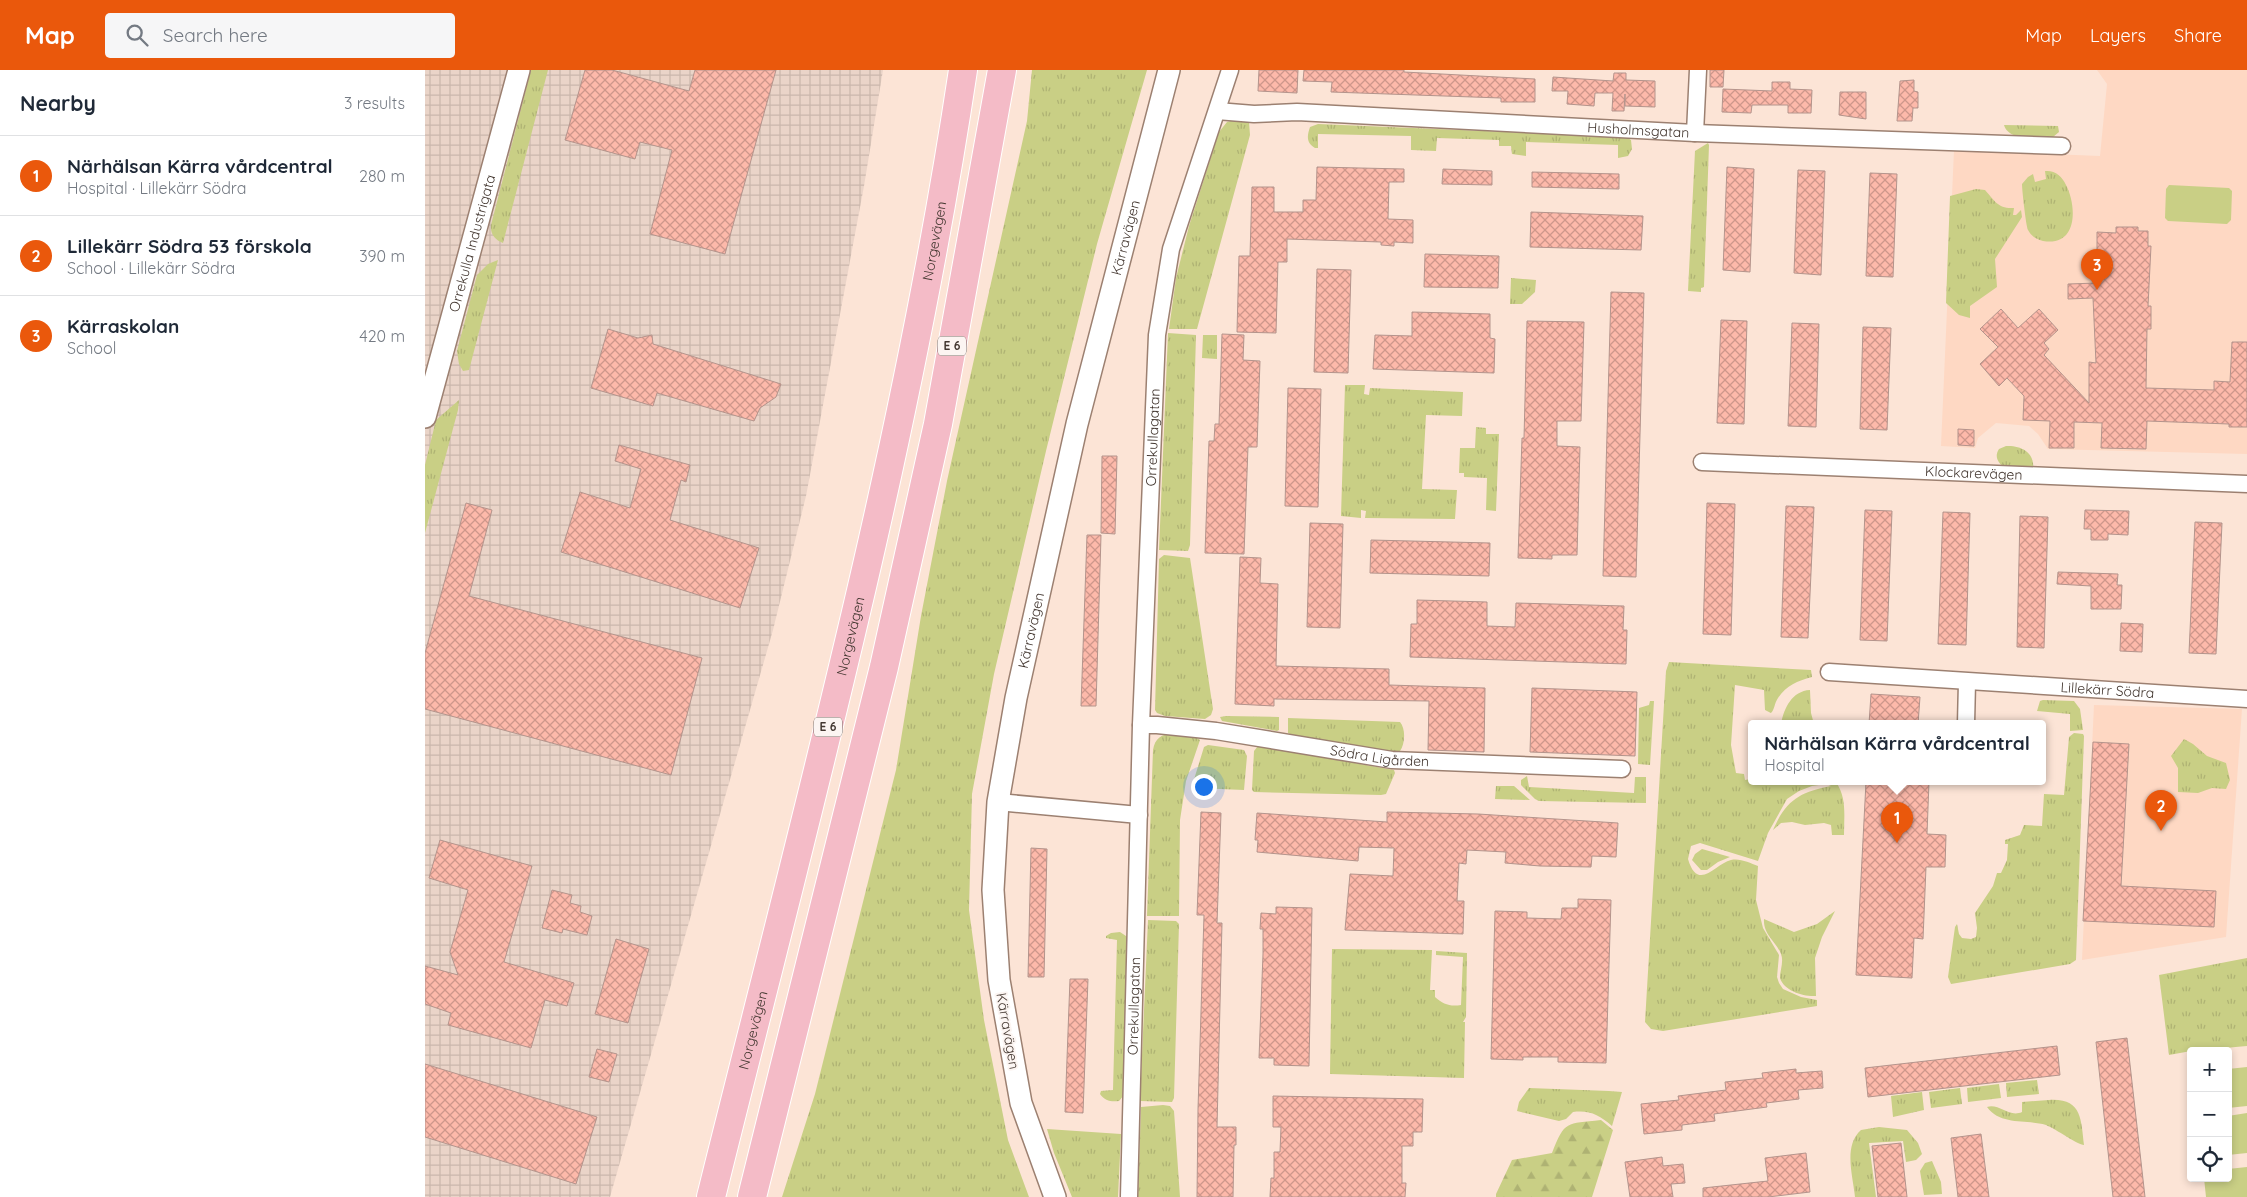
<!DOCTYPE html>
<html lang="en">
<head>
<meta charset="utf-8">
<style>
	:root { --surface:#fff; --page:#f6f6f7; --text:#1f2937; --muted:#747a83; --line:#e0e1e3; --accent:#ea580c }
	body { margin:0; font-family:Quicksand,sans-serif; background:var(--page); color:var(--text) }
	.controls { position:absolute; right:15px; bottom:15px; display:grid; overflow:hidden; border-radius:5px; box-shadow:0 2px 8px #0003 }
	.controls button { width:45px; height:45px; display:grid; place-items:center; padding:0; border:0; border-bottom:1px solid var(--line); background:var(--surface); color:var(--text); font:25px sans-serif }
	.you { position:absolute; left:778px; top:716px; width:18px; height:18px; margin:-12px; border:4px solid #fff; border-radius:50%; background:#1a73e8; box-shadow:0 0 0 8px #1a73e833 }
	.badge { display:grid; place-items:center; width:32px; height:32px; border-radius:50%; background:var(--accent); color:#fff; font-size:16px; font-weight:700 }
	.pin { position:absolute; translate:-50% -41px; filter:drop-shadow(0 1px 2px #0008) }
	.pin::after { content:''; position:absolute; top:26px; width:18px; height:15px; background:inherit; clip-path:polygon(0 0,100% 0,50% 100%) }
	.popup { position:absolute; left:1323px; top:650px; width:298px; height:65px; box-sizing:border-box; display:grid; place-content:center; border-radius:5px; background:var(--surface); filter:drop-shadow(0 1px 4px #0005); font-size:16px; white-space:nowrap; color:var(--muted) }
	.popup b { font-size:19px; color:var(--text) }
	.popup::after { content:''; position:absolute; left:50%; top:100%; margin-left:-10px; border:10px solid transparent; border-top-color:var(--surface) }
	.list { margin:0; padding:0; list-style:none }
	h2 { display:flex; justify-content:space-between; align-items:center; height:65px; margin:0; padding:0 20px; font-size:21px }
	h2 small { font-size:16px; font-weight:400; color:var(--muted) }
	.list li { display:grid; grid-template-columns:32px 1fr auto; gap:15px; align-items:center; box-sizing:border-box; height:80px; padding:0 20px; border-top:1px solid var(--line) }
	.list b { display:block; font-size:19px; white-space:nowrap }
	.list p { margin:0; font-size:16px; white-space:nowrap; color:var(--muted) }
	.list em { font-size:16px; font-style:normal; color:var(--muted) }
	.icon { flex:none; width:28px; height:28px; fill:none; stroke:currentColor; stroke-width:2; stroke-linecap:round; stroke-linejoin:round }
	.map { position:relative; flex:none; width:1822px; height:1127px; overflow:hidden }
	header { display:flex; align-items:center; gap:30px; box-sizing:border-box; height:70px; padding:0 25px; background:var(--accent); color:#fff }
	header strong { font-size:24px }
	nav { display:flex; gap:28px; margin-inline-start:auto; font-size:18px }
	.search { width:350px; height:45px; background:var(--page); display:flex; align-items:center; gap:12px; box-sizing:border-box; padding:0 18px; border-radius:5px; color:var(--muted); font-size:19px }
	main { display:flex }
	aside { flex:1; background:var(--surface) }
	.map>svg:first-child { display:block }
	.built { fill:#fed8c3 }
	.industrial { fill:url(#industrial-grid) }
	.grass { fill:url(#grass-tufts) }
	.forest { fill:url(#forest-firs) }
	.green { fill:#c9cf85 }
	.building { fill:url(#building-cross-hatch); stroke:#b4948c }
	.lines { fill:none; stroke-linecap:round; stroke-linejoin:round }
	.minor-casing { stroke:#9c8071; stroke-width:19 }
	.tertiary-casing { stroke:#9c8071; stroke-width:24 }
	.motorway-casing { stroke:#fff; stroke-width:30 }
	.minor { stroke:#fff; stroke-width:16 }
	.tertiary { stroke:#fff; stroke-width:21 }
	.motorway { stroke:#f4bbc7; stroke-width:28 }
	.labels { text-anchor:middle; stroke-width:4; stroke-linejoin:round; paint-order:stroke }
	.shield { fill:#fcf5f2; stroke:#7a706a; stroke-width:1 }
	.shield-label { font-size:12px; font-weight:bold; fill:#433730 }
	.street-label { font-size:14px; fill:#433730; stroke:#fcf5f2 }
</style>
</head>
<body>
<header>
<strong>Map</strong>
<div class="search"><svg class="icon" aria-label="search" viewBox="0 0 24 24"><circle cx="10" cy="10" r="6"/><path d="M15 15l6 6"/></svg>Search here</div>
<nav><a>Map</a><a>Layers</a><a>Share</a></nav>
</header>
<main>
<aside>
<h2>Nearby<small>3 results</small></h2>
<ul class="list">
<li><span class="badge">1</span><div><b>Närhälsan Kärra vårdcentral</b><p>Hospital · Lillekärr Södra</p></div><em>280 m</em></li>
<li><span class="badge">2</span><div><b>Lillekärr Södra 53 förskola</b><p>School · Lillekärr Södra</p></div><em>390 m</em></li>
<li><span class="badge">3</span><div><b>Kärraskolan</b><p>School</p></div><em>420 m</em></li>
</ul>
</aside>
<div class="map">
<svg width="1822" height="1127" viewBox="0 0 1822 1127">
	<defs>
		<pattern id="industrial-grid" width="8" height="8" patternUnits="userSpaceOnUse" patternTransform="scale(1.25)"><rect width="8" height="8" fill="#ead4c8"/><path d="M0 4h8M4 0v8" fill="none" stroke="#cab7ac"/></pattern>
		<pattern id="grass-tufts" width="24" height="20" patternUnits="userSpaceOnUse" patternTransform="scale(1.25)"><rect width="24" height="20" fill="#c9cf85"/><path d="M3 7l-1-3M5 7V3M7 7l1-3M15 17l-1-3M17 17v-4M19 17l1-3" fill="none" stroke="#aeb273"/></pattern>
		<pattern id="forest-firs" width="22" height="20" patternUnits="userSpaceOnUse" patternTransform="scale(1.25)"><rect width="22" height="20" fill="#c9cf85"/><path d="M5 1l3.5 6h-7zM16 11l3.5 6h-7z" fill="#aeb273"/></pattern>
		<pattern id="building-cross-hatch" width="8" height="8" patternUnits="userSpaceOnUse" patternTransform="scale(1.25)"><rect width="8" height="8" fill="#fdb9aa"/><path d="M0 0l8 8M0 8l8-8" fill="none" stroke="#ce978b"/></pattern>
	</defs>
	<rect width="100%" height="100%" fill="#fce4d6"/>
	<!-- built -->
	<path class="built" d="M1672,0H1822V384L1623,379L1613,364L1604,356L1571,353L1553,368L1550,378L1516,376L1529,80L1675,86L1682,14Z
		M1669,635L1817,639L1801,867L1657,890Z"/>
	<!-- industrial -->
	<path class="industrial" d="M0,0H458L439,116L381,426L348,560L185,1127H0Z"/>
	<!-- grass -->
	<path class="grass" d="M106,0H123L78,173C70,170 65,164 66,155Z
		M607,0H722L672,174L621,381L569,604L547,724L544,840L559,950L583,1070L604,1127H357L390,1024L471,700L496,546L522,411L602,51Z
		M809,50L824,52L825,65L772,259H744L751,208L764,156L794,62L802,52Z
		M893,54L1201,67L1206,70L1207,79L1203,86L1193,88V75L1101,72V86L1087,84L1086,76H1074V70L1012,68L1011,81L986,80V66L893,64V78H890C881,73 882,66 885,57Z
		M1579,55L1633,56L1634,62L1628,67C1614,68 1584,72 1579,55Z
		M1283,73L1284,75L1279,217L1276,218V222L1263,221L1270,81Z
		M1620,101C1630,100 1637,106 1641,115C1652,136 1653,177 1618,171C1611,169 1606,166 1603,160C1601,156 1597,120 1597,114L1603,107L1608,104L1610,112L1621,109Z
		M1551,119L1560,120C1570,131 1573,139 1589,138L1588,145H1591L1596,140L1597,147L1570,189L1572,217L1545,236V248L1534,245L1521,233L1525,126Z
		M73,190L44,300L38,301L34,294L32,281L52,205L63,194Z
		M1086,208L1111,210L1110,222L1097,234H1085Z
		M743,263L771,265L765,475L763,481L734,480Z
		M778,265H792V289L777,288Z
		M920,315H940L939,324L944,325L945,318L1038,322L1037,346L1001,345L997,419L1032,420L1030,449L940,448L941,441L936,440V448L916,446Z
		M34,330L33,340L0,463V395L11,350Z
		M1051,357L1061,358V364H1074L1071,441L1061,440L1062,408L1039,407V403H1034L1035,378H1050Z
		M1581,376C1595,375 1610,382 1608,398H1579C1573,392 1569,387 1574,379Z
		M739,485L765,488L788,639L786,645L780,649L740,646L732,643L730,640L734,489Z
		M1244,592L1386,600L1387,607C1372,611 1362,615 1353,628C1349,634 1350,639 1346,643L1340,640L1339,620L1310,615L1306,675L1311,703L1319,704L1320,710L1325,709L1327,705V712H1411C1422,728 1419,746 1419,765H1407L1406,755L1399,753L1380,755L1367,752L1356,753L1348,760C1361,730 1375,722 1406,716L1401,714L1387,716L1374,721L1362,729L1343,763L1333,791L1275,773L1266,776L1263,789C1273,823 1291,793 1306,790C1315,788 1325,793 1333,796L1331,830L1338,858L1354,885L1352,907L1354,913L1358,919L1376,927L1392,930V936L1238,961L1226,959L1220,952L1241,601Z
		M1385,620L1386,643L1389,654H1356C1359,638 1367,621 1385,620Z
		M1618,630L1649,631L1655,639L1658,660L1645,661V644L1612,641L1615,631Z
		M1225,631H1229L1225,695L1213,694L1214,638L1224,635Z
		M801,646L854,647V660L852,661L797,651L795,647Z
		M863,648L975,652C981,659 980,674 975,681L967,683L867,665L863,663Z
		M747,663L769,666L775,670L761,711L755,750L754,846H722L728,680C730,668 736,665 747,663Z
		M1649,663L1658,664L1659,666L1651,890L1645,894L1526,914L1523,907L1530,857L1532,854L1534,864L1537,868L1546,869L1551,867L1552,858L1550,843L1568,816L1572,803H1576L1582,790L1583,774H1580V770L1595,765L1599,755L1617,756L1619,724L1639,725L1644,667Z
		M1759,669L1768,674L1782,686L1801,693L1805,710L1801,719L1787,718L1773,723L1753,722V698L1746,686Z
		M783,675L819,680L822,686L819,720L771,718L767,716L779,677Z
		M833,676L969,700L970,703L961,724L956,725L829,722L827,720L829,681Z
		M1102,706L1104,717L1209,723L1210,707H1221V733L1114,731L1110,729L1096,715V710Z
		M1071,716H1089L1105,730L1070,729Z
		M1277,779L1305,787L1293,792L1282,800H1276L1267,790L1270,784Z
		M1410,841L1397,867L1390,888L1391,926C1379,927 1359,921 1355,908C1355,900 1359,892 1356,884C1351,871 1338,865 1339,849L1369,862L1392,854Z
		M723,850L751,851L754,854L749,1028L747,1032L715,1031Z
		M695,862L704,868L699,1025L694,1031C686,1032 680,1031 675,1024L676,1021L688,1020L692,870L681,868V866L686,863Z
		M907,879L1007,880L1005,920H1010V927C1018,934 1025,937 1036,935L1038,887L1011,885V881L1042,883L1041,947L1038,952H1040L1039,1008L905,1004Z
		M1822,888V976L1766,981L1744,985L1734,905Z
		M1612,1010L1614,1024L1582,1027L1581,1013Z
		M1574,1014L1576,1028L1543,1032L1542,1018Z
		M1104,1018L1184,1021L1197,1022L1187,1056C1174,1045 1165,1040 1148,1042L1141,1049L1134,1051L1092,1041L1094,1032Z
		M1535,1018L1537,1034L1506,1038L1504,1022Z
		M1497,1022L1499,1040L1468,1047L1466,1026Z
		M1624,1030C1657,1028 1656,1049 1659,1075C1653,1075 1631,1059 1621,1055C1601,1049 1576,1056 1562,1037C1574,1033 1584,1048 1597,1042V1032Z
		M738,1035L745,1036L749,1041L755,1127H713L716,1037Z
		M1454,1057L1482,1060L1493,1073L1497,1084L1491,1090L1481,1092L1478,1071L1444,1073L1451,1127H1430C1428,1106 1418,1076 1436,1060Z
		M622,1059L696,1064L693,1127H647L629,1083Z
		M1507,1091L1516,1112L1517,1124L1499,1125L1495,1101L1500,1093Z"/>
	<!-- forest -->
	<path class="forest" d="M1176,1050L1188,1060L1167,1127H1071V1124L1087,1090L1127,1083C1140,1050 1141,1054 1176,1050Z"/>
	<!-- green -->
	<path class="green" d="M1744,115L1804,118L1807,121L1806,150L1802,154L1743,151L1740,148L1741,119Z
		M1822,997V1036L1803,1038V999Z
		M1822,1043V1083L1803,1085V1046Z
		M1822,1097V1127H1781L1779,1108H1803V1099Z"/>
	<!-- building -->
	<path class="building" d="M160,0H187L264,21L270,0H351L300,184L225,164L247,80L215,72L210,89L140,70Z
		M834,0H873L872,23L833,21Z
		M879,0H979V2L1110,9V32H1076V28L906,22L907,12L878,11Z
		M1285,0H1299L1298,17H1285Z
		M1189,3H1201V10L1230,11V37L1200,36V24L1199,41H1187L1188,23H1170L1169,36L1142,34L1143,21H1127L1128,7L1188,11Z
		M1489,10V21L1493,22V38H1488L1487,51H1472L1475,11Z
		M1347,12H1365V19L1387,20L1386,43H1363V35H1327L1326,43L1297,42L1298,19L1347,21Z
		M1415,22H1441V49L1414,45Z
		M892,97L979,99V112H964L963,149L988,150V173L969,172V176L956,175V172L862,169V192H853L851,263L812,262L814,186H825L827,117H849V142H878V130H891Z
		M1302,97L1329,99L1325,202L1298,200Z
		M1018,99L1067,101V115L1017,114Z
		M1373,100L1400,101L1396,205L1369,203Z
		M1107,102L1194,104V119L1107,117Z
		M1445,103L1472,104L1468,207L1441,206Z
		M1106,142L1218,146L1216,180L1105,177Z
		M1691,157H1713V161H1723V176H1726L1723,236H1726V259H1722L1721,318L1789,320V311L1805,312L1807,272H1822V357H1804V354L1722,351L1721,379L1676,378L1677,353L1649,352V378H1624L1625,351L1598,350L1599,326L1582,308L1574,316L1555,294L1573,277L1555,259L1576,239L1593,258L1614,239L1633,260L1619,273L1624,279L1619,285L1664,333V292L1671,293L1668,228L1643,229V214L1672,213V162L1691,163Z
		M1000,184L1074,186L1073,218L999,217Z
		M892,199L926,200L923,303L889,302Z
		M1186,222L1219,223L1211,507L1178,506Z
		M987,242L1065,244V268L1070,269L1069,303L948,299L950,265L987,266Z
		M1296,250L1322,251L1319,354L1292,353Z
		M1102,251L1159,252L1156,351H1132V376L1155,377L1152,485H1127V489L1093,488L1097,368H1099Z
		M1367,253L1394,254L1391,357L1363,356Z
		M1438,257L1466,258L1462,360L1435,359Z
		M183,259L213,268L227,265L228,274L356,314L351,327L335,338L329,351L232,323L228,336L166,318Z
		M797,264L819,265L818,290L835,291L832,377H823L819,484L780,483L784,371H789L790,354H794Z
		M863,318L896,319L893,437L860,436Z
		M1533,359L1549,360V376L1533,375Z
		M194,375L265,395L261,412L256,410L245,450L334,478L315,538L136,482L155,422L205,438L216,399L190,391Z
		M677,386H692L690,464L676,463Z
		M41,433L67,440L44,526L277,588L246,705L0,639V583Z
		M1282,433L1310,434L1306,565L1278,564Z
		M1361,436L1389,437L1383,568L1356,567Z
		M1440,440L1467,441L1462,571L1435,570Z
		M1660,440L1704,441L1703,465L1683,464V470H1666V459H1659Z
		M1518,442L1545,443L1541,575L1513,574Z
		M1595,446L1623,447L1619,578L1592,577Z
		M1770,452L1797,453L1791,584L1764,583Z
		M885,453L918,454L915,558L882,557Z
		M662,465H676L671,636H656Z
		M946,470L1065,473L1064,506L945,503Z
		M815,487L836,488L835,513L853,514L851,596L964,599V615L1060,618L1059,682L1003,680L1004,631L849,629V636L810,634Z
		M1633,502L1693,504L1692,515H1697L1696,539H1666V516L1632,514Z
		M992,530L1062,532V556L1090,557L1091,533L1199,536L1198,560H1202L1201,594L985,587L986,554H992Z
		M1696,553L1718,554L1717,582L1695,581Z
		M1107,618L1212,622L1210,686L1105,682Z
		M1446,624L1495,627L1493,654H1444Z
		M1668,672L1704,674L1696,816L1791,821L1789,857L1658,851Z
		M1441,712H1504L1502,764L1521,765L1520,797H1501L1498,869L1489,868L1487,908L1431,905Z
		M776,742L796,743L792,853H797L792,1057H811V1075H809L808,1127H772L773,1039L779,845H772Z
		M962,742L1053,744L1193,753L1191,787L1167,786L1166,797L1115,796L1080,793L1081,782L1042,780L1041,794L1034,793L1032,831H1039L1038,864L920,860L925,804L968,806L969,778L934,777L933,791L832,782L833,770H830L832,743L962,752Z
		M15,770L107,796L79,892L149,913L142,936L120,930L106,978L23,955L26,943L0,934V896L33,905L25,882L43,820L4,808Z
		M606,778L622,779L619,907H603Z
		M127,820L147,825L145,833L156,836L155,842L167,846L162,865L138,859L137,863L117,858Z
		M1153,829L1186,830L1181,993L1133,992V987H1098V990L1066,989L1070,841L1102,842V848L1136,849L1137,838H1153Z
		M851,837L887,838L884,996L849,995V988H834L838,884V859H835L836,843L851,844Z
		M191,869L224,879L203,953L170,944Z
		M645,909H663L658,1043L640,1042Z
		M1702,968L1720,1127H1688L1671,972Z
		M1632,976L1635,1005L1443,1027L1440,998Z
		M172,979L192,984L184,1012L164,1007Z
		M0,994L172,1047L151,1114L0,1067Z
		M1371,999V1003L1397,1001L1398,1018L1373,1020L1374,1029L1341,1033L1342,1037L1289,1044L1290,1051L1257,1055V1060L1219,1064L1216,1034L1254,1030L1253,1026L1301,1020L1300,1012L1338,1008L1337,1003Z
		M848,1026L998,1029L997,1062H988V1076H977V1113H981L980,1127H845L846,1108H849V1082H855L856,1057H848Z
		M1556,1064L1564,1127H1533L1526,1068Z
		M1476,1073L1482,1127H1453L1447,1076Z
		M1381,1083L1385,1122L1343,1127H1278V1118L1343,1111L1340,1088Z
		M1237,1087L1238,1096L1258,1094L1260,1113L1246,1114L1248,1127H1205L1200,1092Z"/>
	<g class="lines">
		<defs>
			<g id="minor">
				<path id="s1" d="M792,41L829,44L872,42L1270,63L1637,76"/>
				<path d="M1270,63L1273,0"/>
				<path id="s2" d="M1277,392L1822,414"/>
				<path id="s3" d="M1404,602L1822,629"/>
				<path d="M1541,654L1542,612"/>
				<path id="s4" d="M716,655H732L791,661L967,690L1197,699"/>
				<path d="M573,732L714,745"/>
				<path id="s5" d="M704,1127L716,655L732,265L746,179L805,0"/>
			</g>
			<g id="tertiary">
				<path id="s6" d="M0,347L94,0"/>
				<path id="s7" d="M630,1127L596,1033L574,910L568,820L573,732L591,628L652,354L744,0"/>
			</g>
			<g id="motorway">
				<path id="s8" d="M286,1127C379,753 481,381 538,0"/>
				<path d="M327,1127L459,597L513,354L577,0"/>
			</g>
		</defs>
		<!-- minor casing -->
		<use href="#minor" class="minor-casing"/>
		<!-- tertiary casing -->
		<use href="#tertiary" class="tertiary-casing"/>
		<!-- motorway casing -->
		<use href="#motorway" class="motorway-casing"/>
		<!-- minor -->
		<use href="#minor" class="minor"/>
		<!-- tertiary -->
		<use href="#tertiary" class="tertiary"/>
		<!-- motorway -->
		<use href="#motorway" class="motorway"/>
	</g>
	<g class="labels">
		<!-- shield labels -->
		<g class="shield">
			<rect x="513" y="266.5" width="28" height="19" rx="4"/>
			<rect x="389" y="647.5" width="28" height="19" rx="4"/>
		</g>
		<g class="shield-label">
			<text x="527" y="280">E 6</text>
			<text x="403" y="661">E 6</text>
		</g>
		<!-- street labels -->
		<g class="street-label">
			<text dy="5" stroke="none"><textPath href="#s1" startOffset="422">Husholmsgatan</textPath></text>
			<text dy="5" stroke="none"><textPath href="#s7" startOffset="982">Kärravägen</textPath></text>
			<text dy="5" stroke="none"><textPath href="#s8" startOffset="982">Norgevägen</textPath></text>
			<text dy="5" stroke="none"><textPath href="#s6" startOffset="180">Orrekulla Industrigata</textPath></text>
			<text dy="5" stroke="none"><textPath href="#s5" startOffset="760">Orrekullagatan</textPath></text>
			<text dy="5" stroke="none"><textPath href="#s2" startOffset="272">Klockarevägen</textPath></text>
			<text dy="5" stroke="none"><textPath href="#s7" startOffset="578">Kärravägen</textPath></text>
			<text dy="5" stroke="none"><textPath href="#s8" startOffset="578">Norgevägen</textPath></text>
			<text dy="5" stroke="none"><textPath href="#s3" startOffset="279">Lillekärr Södra</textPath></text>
			<text dy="5" stroke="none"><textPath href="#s4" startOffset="241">Södra Ligården</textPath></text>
			<text dy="5" stroke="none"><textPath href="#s5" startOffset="191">Orrekullagatan</textPath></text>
			<text dy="5" stroke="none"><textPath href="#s8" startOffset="172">Norgevägen</textPath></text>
			<text transform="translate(583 961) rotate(80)" y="5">Kärravägen</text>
		</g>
	</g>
</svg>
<div class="controls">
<button>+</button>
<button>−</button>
<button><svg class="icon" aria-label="locate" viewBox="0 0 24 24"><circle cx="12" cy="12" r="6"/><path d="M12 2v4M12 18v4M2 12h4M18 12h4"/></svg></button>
</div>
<div class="you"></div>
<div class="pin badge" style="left:1472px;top:773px">1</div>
<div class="popup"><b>Närhälsan Kärra vårdcentral</b>Hospital</div>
<div class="pin badge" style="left:1736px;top:761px">2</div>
<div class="pin badge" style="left:1672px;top:220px">3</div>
</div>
</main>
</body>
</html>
